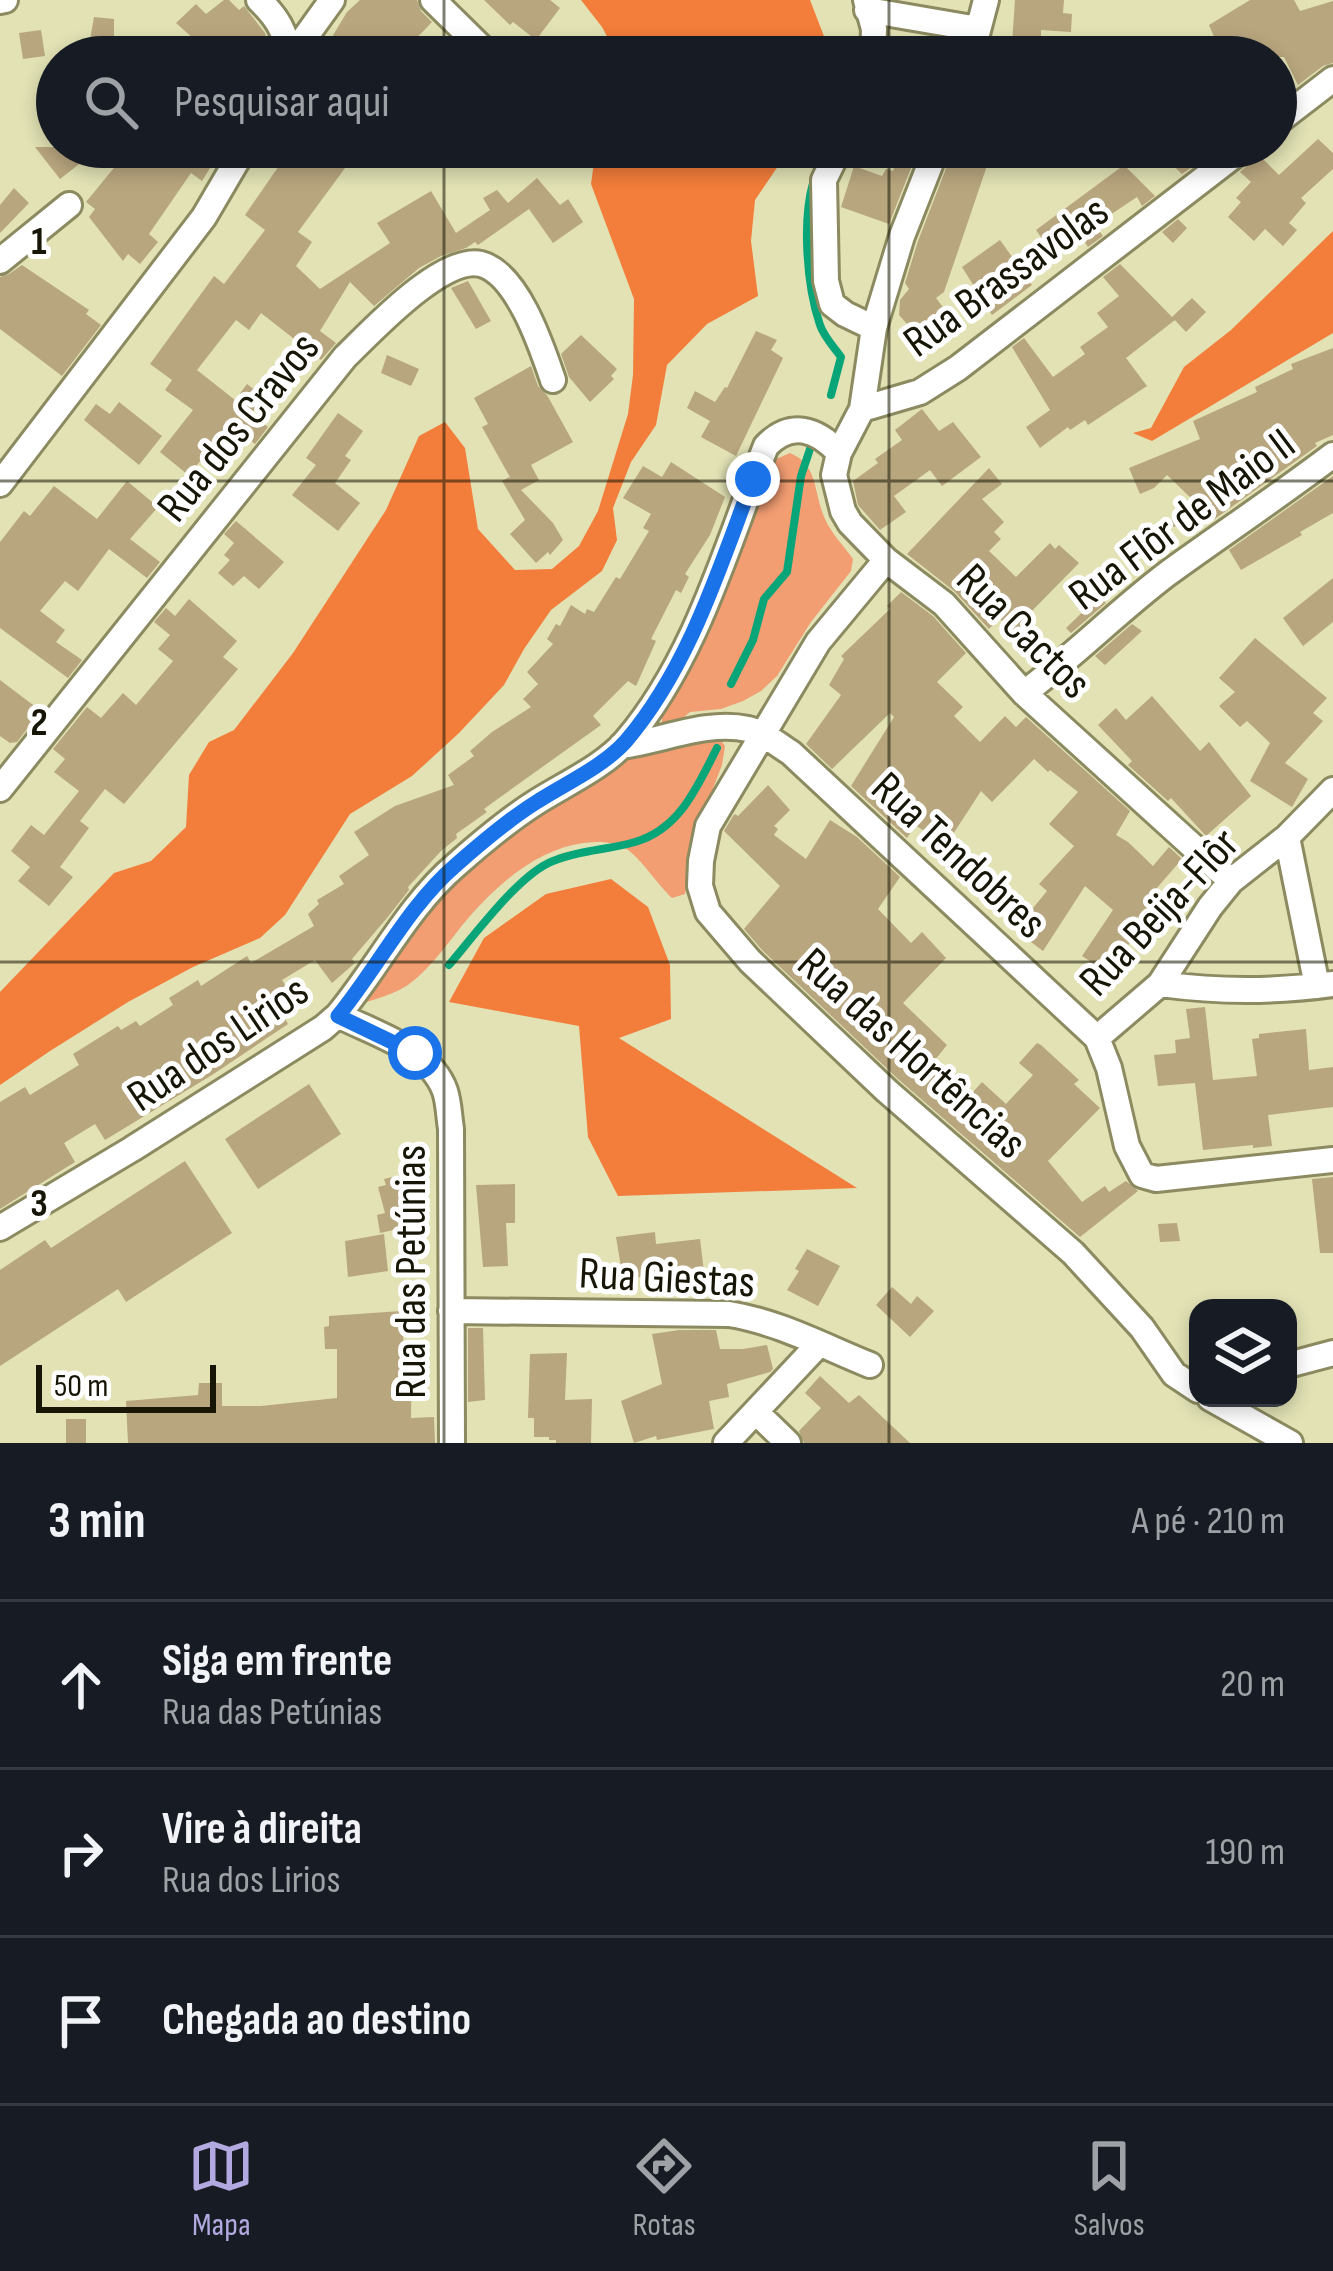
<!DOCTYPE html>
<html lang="pt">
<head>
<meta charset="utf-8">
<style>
	:root { --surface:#171b24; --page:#242831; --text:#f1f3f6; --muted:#9ea1a6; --line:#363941; --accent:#b2a9e1 }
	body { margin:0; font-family:"Sofia Sans Condensed",sans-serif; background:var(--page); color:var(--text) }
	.controls { position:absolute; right:36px; bottom:36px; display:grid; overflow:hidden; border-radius:24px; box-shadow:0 6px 18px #0003 }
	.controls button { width:108px; height:108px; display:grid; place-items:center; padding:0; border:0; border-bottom:3px solid var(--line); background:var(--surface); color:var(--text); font:60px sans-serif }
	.scale { position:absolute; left:36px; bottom:30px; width:180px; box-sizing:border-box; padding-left:12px; border:6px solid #171606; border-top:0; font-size:33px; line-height:42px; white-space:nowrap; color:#171606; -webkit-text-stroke:9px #fff; paint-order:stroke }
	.stop { position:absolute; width:36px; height:36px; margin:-27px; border:9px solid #1a73e8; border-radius:50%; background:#fff }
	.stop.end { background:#1a73e8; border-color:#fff; box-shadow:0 3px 12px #0008 }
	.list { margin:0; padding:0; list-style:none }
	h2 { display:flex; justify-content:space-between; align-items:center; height:156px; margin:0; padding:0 48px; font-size:51px }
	h2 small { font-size:39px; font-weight:400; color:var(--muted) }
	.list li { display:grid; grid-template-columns:78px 1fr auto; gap:36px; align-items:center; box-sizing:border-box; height:168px; padding:0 48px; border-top:3px solid var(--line) }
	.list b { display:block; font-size:45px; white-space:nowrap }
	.list p { margin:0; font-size:39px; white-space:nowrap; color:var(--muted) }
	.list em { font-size:39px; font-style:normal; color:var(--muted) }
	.icon { flex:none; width:66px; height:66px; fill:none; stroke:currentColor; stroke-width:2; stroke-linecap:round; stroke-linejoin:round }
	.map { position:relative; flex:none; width:1333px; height:1443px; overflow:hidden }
	.search { position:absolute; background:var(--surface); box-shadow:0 6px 18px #0003; left:36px; right:36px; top:36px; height:132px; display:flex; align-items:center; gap:30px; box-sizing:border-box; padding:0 42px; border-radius:66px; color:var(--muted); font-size:45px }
	.sheet { height:660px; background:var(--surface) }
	nav { display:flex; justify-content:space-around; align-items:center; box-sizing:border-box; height:168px; border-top:3px solid var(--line); background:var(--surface); font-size:33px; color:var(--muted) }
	nav a { display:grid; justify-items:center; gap:6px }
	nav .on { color:var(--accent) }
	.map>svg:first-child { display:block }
	.green { fill:#f29d72 }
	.forest { fill:#f37d3a }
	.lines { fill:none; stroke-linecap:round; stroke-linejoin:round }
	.stream { stroke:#08a579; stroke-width:8 }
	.building { fill:#b8a67e }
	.minor-casing { stroke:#8b8a60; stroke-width:30 }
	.minor { stroke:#fff; stroke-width:24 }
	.route { stroke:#1a73e8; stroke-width:15 }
	.grid { fill:none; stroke:#171606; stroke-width:3; stroke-opacity:0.55 }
	.labels { text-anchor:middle; stroke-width:10; stroke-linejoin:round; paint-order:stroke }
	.street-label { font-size:45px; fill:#171606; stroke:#fff }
	.grid-label { font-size:39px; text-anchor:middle; font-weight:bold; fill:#171606; stroke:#fff; stroke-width:10; stroke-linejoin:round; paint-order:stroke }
</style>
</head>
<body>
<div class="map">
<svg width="1333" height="1443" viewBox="0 0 1333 1443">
	<rect width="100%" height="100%" fill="#e2e2b5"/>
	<!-- green -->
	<path class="green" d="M790,453C819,465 813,493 825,519C831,533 844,546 853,559L851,571L811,622L777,676L761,691L743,701L721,709L690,712L672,727H662V712L761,478L774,460Z
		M718,736L725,746L722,765L694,838L685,894L672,898C658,885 642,860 628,850C614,841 599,841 584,843C538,849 499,883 470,916C450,939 433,967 408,985C396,993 380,998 366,1002L365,994L430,906L459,873L531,814L622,760Z"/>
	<!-- forest -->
	<path class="forest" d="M581,0H810L832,57H618L602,27Z
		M596,147H791L755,200L751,241L758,296L707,324L667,365L656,425L631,462L613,508L617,540L602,571L551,610L524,649L504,685L459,733L412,776L350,814L285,915L260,938L193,967L128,1002L50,1051L0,1085V992L114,873L151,861L186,827L189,775L209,742L234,730L293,653L386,510L419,436L445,422L465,448L478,529L515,570L552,569L579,546L598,511L628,414L633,375L634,299L591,184Z
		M1333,231V333L1152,441L1133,433L1151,428L1184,367L1231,330Z
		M611,879L648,907L670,965L671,1019L619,1038L857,1188L618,1196L588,1137L579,1026L449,1002L484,938L546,894Z"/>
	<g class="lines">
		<!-- stream -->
		<path class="stream" d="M818,169L824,147
			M813,183C802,222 807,287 820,325C824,337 834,347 841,357L831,395
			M731,684L753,640L764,599L787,572L801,476L811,446
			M449,965C474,936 519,874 553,861C579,850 608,850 635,842C680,829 697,787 717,748"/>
	</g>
	<!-- building -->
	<path class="building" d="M224,0H229L239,10L244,6L265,33L272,57H214L176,23L196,4L206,14Z
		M360,0H417L421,11L432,22L410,45L422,57H320L347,12Z
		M484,0H550L560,8L536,40L513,22L510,25Z
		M1015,0H1064L1063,13L1072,14L1071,32L1041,30V45L1012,44Z
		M1250,0H1294L1300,11L1333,1V63L1323,66L1298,85L1284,57H1223L1209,25Z
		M94,17L114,19V43L90,40Z
		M41,30L45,56L23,59L19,33Z
		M1318,139L1333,153V169L1301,198L1306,203L1289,223L1297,230L1283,246L1265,229L1254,241L1228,217L1241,202L1236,198L1251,182L1240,172L1259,155L1279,175Z
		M35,147H101L60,179Z
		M131,147H223L202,181L191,173L149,234L158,242L140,264L128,254L123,261L89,217L95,209L86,202Z
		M292,147H326L348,164L298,232L312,242L296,266L320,289L390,243L377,223L431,191L456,233L490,210L483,198L497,190L508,203L537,178L560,205L568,199L583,222L553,243L529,209L478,245L475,242L466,248L441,256L419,268L374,306L350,282L320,331L336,343L321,360L261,313L249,330L236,320L197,370L235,400L247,384L264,397L251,414L268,427L255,444L231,424L193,470L191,469L187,474L160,452L193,410L165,390L172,380L150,364L214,276L224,284L265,230L245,215Z
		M1153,147H1187L1195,165L1182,174Z
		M967,148L990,157L944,292L936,298L952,319L924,343L899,315L900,300L909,289L905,283L918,241L952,153L963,157Z
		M904,154L915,158L889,224L841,207L854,166L882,176L886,169L893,171L896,163L900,165Z
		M1124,165L1155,196L1142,206L1137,197L1095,225L1103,236L1088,247L1082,238L1054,256L1036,230Z
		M14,188L29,203L0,233V205Z
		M1178,219L1187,228L1173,243L1162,232Z
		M1000,240L1032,285L992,315L962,267Z
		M1120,264L1175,320L1126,358L1147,386L1088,425L1085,420L1070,430L1068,427L1040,448L1026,427L1050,410L1012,347L1024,338L1053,377L1085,354L1080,347L1108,327L1097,313L1119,296L1103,277Z
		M22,265L89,310L86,314L101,325L62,376L0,329V277L9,274Z
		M468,281L491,321L476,329L451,288Z
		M1192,298L1206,312L1186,332L1172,317Z
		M756,331L777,340L771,350L783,358L736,456L701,437L710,421L687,408L695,391L715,402L725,387L727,388Z
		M581,335L617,369L611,376L614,379L590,402L569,377L561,354Z
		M1333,348V435L1315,443L1317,446L1212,521L1208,514L1160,532L1192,499L1167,475L1154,488L1140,494L1129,468L1200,439L1193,421L1257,392L1255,387L1293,369L1291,364Z
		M387,355L419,369L411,386L381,373Z
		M531,366L538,386L547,395L573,442L531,465L539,480L521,490L553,523L563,540L550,555L548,552L536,563L510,534L525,520L502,481L509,477L511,479L482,427L488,424L474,398Z
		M119,402L162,436L139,465L84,420L96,404L110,414Z
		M922,409L939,431L953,422L981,457L942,486L930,470L894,496L906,512L880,530L858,505L853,481L878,463L875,459L902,440L895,430Z
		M338,413L363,431L345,456L351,460L335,483L360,503L338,531L292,495L316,465L306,458Z
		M671,462L725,497L710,535L685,574L689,577L681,593L676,590L651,639L656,641L636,686L628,681L593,716L601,725L499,798L484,809L487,812L456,834L457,838L441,851L408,887L409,890L387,918L352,959L355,963L332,983L315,960L282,980L294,999L279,1009L288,1024L212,1075L105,1140L95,1124L64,1143L75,1162L0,1209V1102L25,1087L30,1095L79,1065L73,1054L118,1026L121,1030L136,1021L140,1026L173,1005L169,998L198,980L201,986L247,956L251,963L314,926L308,914L319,904L317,900L344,884L339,876L369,855L354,832L395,806L454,785L448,775L474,756L470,751L492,732L531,707L523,699L538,684L527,672L553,644L547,639L556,624L560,626L571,605L585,614L587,609L594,612L616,577L620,579L649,531L643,528L651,514L623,498L643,466L662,477Z
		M989,468L1002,484L982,499L1004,522L994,532L1001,539L989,551L1016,577L1050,543L1055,549L1059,545L1079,563L1026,617L1038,629L1024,643L999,618L989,629L954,591L907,554Z
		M1333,476V513L1300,532L1302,535L1241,570L1229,550Z
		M127,481L158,507L130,539L160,562L147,578L109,549L78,591L65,581L40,611L65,630L56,642L82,660L68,678L0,628V542L24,511L30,516L54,486L97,519Z
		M236,521L284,562L259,589L244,576L233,586L218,573L230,560L224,555L234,543L224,534Z
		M1333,578V622L1303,646L1283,618Z
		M901,592L933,616L966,653L937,682L963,707L954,716L980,742L1005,716L1016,727L1026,717L1130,811L1116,835L1128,842L1153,866L1169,847L1182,859L1156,889L1168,898L1146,922L1152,927L1137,944L1132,940L1108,973L1082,956L1113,910L1085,886L1043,951L1015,930L1047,891L1039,884L1074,846L1049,824L1078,792L1050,770L1048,772L1034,759L992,802L981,791L946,845L915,825L907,838L851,786L894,717L890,713L832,769L806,744L841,695L829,685L844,659L841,656L890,609L887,606Z
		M1098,597L1106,603L1071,633L1066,628Z
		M189,599L237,641L223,657L238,669L124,804L105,789L80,821L89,828L60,867L73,877L49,906L18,881L30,867L11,851L31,825L44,835L79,791L54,772L65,759L53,749L87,707L101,718L123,693L136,705L173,661L158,649L170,635L154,622L166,608L175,616Z
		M1132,624L1142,631L1105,665L1095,656Z
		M1255,638L1327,698L1313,713L1323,721L1285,763L1308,779L1292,807L1250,781L1270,743L1247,721L1240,727L1219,706L1235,692L1219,678Z
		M0,680L41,711L17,742L10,743L0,736Z
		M1152,696L1200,751L1209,742L1251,796L1206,836L1171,798L1168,801L1128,765L1132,761L1098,725L1116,708L1126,720Z
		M768,785L790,810L774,826L778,829L774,835L806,859L830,820L857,837L900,877L878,909L911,943L922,932L946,958L903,1003L947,1045L930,1066L965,1101L982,1082L1006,1104L1033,1075L1019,1063L1037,1043L1041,1045L1079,1080L1074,1084L1100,1108L1048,1161L1082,1202L1105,1186L1109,1192L1126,1181L1138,1191L1080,1237L898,1079L762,950L744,929L780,886L724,831L733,816L735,814L738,816Z
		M1205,1007L1213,1080L1257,1076L1252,1039L1259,1038V1034L1306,1029L1309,1070L1333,1067V1107L1268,1115L1272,1146L1253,1148V1145L1203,1150L1195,1083L1158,1086L1154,1055L1176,1053L1175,1040L1190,1038L1186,1009Z
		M309,1084L341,1134L258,1189L225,1139Z
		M185,1161L232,1233L126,1302L118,1289L0,1366V1270L45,1240L51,1248Z
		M406,1174L416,1225L380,1233L377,1215L385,1213L378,1187L386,1185L384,1179Z
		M1333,1177V1253H1320L1312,1179Z
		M515,1184V1223H506L508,1266L483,1267L476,1185Z
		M1177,1223L1180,1241L1160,1242L1158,1224Z
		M655,1232L656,1244L700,1239L704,1272L669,1280L668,1274L623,1279L616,1237Z
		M384,1234L388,1271L348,1277L345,1241Z
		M807,1249L840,1266L818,1306L787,1290L799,1271L795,1269Z
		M892,1287L911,1304L917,1296L934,1311L910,1337L876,1305Z
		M401,1311L404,1348L412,1347L411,1418L434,1417L435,1443H128L126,1401L198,1395L199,1383H222V1406H261L337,1398V1349H325L324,1327L329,1326V1316Z
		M468,1328H483L485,1400L468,1402Z
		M679,1330H716L720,1349H743L767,1345L773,1369L770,1372L727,1384L729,1397L709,1401L714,1429L657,1440L656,1436L634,1443L621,1401L662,1384L652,1334Z
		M567,1353L565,1400L592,1399L591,1443H556V1440H549V1437H534V1418H528L530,1354Z
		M820,1376L849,1403L859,1395L910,1443H804L799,1431L821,1408L805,1393Z
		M66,1419H86V1443H66Z"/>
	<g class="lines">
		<defs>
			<path id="minor" d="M259,0C277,17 286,32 289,57
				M433,0L491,57
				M866,0L874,29L873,57
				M0,1L5,0
				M867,10L978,29
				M291,57L332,0
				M971,57L986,0
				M1276,123L1333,79
				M840,147L824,180L826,281L832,304L845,314L874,328
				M937,147L902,236L874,328L862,409L839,453L834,475L843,511L850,523L886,560L944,604L1024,693L1231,881
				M0,261L69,205
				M862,409L920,392L958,368L1245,147
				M0,484L204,217L245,147
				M886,560L818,642L708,826L701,861L700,886L708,912L750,961L887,1091L1073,1253L1142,1328L1174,1374L1198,1390
				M1024,693C1074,656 1117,612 1167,574C1222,534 1279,496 1333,455
				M621,746C662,741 706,720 748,729C764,733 777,744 791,753L1097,1038L1109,1068L1127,1146L1142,1175L1156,1179L1333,1160
				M0,789L345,357C372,331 442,255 481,264C518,274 542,348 553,380
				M1287,837L1317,986
				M1160,984C1221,992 1272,992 1333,984
				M338,1015C375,1034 430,1049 445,1091C449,1103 449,1117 451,1129L452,1443
				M1097,1038L1160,984L1210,907L1231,881L1287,837L1333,790
				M0,1228L132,1149L323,1028L338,1015C378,967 408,906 456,865C481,843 508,820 535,803C563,785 605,766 626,741C696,659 727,545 766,446C791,420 817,429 839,453
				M451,1311L729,1314C779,1322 823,1346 870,1365
				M1288,1365L1333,1353
				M1210,1398L1290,1443
				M756,1412L788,1443
				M726,1443L819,1344"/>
		</defs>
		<!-- minor casing -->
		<use href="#minor" class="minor-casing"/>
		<!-- minor -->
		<use href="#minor" class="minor"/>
	</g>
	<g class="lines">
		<!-- route -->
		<path class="route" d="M415,1053L338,1016C378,967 408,906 456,865C481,843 508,820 535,803C564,784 603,767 626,741C689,667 719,569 753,479"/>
	</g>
	<!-- grid -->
	<path class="grid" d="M444,0V57M889,0V57M444,147V1443M889,147V1443M0,481H1333M0,962H1333"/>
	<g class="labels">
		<!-- street labels -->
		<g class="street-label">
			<text transform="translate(1005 275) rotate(-36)" y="16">Rua Brassavolas</text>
			<text transform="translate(237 426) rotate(-51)" y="16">Rua dos Cravos</text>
			<text transform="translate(1181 518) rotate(-37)" y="16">Rua Flôr de Maio II</text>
			<text transform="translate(1025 630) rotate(45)" y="16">Rua Cactos</text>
			<text transform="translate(960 854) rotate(43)" y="16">Rua Tendobres</text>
			<text transform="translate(1158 911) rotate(-47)" y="16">Rua Beija-Flôr</text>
			<text transform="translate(217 1042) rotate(-34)" y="16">Rua dos Lirios</text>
			<text transform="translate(913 1052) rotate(42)" y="16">Rua das Hortências</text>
			<text transform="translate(409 1272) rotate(-90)" y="16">Rua das Petúnias</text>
			<text transform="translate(667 1276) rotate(3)" y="16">Rua Giestas</text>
		</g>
	</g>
	<g class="grid-label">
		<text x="39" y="254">1</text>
		<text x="39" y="735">2</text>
		<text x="39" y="1216">3</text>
	</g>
</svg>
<div class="controls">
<button><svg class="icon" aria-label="layers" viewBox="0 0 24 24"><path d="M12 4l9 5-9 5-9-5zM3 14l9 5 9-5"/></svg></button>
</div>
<div class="scale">50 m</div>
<div class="stop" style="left:415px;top:1053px"></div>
<div class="stop end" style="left:753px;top:479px"></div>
<div class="search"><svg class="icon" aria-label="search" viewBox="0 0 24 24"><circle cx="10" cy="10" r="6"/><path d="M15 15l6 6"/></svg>Pesquisar aqui</div>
</div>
<section class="sheet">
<h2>3 min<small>A pé · 210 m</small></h2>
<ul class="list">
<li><svg class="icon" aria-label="ahead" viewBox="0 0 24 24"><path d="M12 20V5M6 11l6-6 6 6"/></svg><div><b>Siga em frente</b><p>Rua das Petúnias</p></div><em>20 m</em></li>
<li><svg class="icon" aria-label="right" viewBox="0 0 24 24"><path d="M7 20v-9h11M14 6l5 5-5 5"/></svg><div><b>Vire à direita</b><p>Rua dos Lirios</p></div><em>190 m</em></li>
<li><svg class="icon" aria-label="arrive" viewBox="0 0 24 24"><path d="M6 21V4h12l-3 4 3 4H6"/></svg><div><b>Chegada ao destino</b></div></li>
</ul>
</section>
<nav>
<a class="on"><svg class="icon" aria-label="map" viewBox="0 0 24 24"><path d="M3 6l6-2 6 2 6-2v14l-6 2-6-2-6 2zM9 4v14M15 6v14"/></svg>Mapa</a>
<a><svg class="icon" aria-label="directions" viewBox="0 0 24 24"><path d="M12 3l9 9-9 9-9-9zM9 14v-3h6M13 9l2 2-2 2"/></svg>Rotas</a>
<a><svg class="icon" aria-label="saved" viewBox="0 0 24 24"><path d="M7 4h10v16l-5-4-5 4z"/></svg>Salvos</a>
</nav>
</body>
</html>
